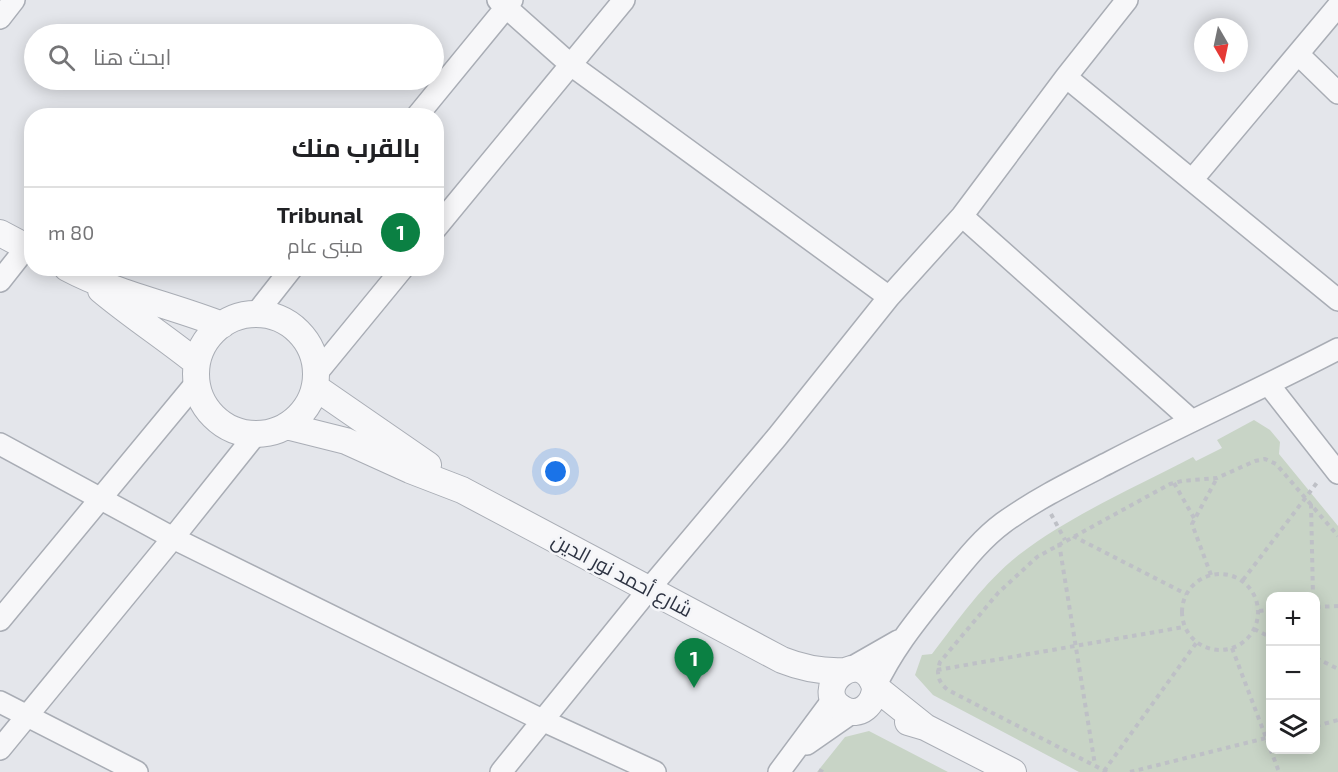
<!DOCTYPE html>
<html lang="ar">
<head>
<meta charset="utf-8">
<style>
	:root { --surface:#fff; --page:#f6f6f6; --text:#202124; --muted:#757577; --line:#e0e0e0; --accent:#0b8043 }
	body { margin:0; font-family:"Exo 2",Cairo,sans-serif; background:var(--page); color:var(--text); direction:rtl }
	.controls { position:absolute; right:18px; bottom:18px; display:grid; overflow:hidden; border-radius:12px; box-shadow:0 3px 15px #0003 }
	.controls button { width:54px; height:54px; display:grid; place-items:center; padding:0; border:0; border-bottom:2px solid var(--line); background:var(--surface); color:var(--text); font:30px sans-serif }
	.compass { position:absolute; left:1194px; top:18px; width:54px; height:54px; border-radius:50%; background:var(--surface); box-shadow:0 3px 15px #0003; rotate:171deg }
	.you { position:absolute; left:556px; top:472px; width:21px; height:21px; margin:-15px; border:4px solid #fff; border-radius:50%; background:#1a73e8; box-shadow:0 0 0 9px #1a73e833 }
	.badge { display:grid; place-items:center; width:39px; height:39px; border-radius:50%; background:var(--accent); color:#fff; font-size:20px; font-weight:700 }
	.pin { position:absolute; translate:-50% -50px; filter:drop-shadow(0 2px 3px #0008) }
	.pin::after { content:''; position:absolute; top:32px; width:21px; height:18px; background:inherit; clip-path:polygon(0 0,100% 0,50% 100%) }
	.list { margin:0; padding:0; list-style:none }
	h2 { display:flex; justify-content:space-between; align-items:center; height:78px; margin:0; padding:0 24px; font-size:26px }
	h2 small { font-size:20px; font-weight:400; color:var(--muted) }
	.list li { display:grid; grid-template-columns:39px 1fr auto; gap:18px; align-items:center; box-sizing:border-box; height:90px; padding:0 24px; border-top:2px solid var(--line) }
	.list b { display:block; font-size:22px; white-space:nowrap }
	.list p { margin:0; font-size:20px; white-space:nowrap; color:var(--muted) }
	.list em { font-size:20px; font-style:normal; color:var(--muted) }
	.icon { flex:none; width:33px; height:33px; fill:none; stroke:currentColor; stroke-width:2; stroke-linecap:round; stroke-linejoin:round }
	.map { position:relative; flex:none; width:1338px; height:772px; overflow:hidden; direction:ltr }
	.search { position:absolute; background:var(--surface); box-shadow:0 3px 15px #0003; left:24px; top:24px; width:420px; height:66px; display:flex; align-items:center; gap:15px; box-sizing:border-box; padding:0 21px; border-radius:33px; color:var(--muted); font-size:22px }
	.panel { position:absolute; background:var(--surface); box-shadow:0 3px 15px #0003; left:24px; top:108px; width:420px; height:168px; border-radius:24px; direction:rtl }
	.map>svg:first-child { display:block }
	.green { fill:#c8d4c6; fill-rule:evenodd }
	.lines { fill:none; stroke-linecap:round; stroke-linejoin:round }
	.minor-casing { stroke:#a9adb5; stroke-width:24 }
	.tertiary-casing { stroke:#a9adb5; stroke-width:28 }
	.path { stroke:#bec0c6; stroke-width:4; stroke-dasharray:4.5 4.5; stroke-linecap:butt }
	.minor { stroke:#f7f7f9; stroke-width:21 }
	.tertiary { stroke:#f7f7f9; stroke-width:26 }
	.labels { text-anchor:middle; stroke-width:5; stroke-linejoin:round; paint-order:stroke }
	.street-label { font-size:20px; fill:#2d3342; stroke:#f4f5f8 }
</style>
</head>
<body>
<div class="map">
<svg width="1338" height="772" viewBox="0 0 1338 772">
	<rect width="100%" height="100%" fill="#e4e6eb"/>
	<!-- green -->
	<path class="green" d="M1254,420L1270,430L1280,442L1279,454L1338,526V772H1079L933,695L915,675L922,655L932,654C959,619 985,581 1020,554C1071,515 1136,487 1193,457L1196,461L1222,448L1217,440ZM1270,596H1316V750H1270Z
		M869,731L948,772H817L845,737Z"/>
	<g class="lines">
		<defs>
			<path id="minor" d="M498,0L571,65L889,297
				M0,18L14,0
				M1298,54L1338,93
				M1066,77L1338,300
				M417,116L512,0
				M1192,180L1338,6
				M962,216L1191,420
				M436,228L624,0
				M0,281L26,248
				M255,315L292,268
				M316,374L403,268
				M1269,385L1338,473
				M0,444L173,538L544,721L655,772
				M0,620L197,382
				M849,669L898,641
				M875,687C894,647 917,620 944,586C962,564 980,540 1003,523C1036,499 1073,481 1110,462C1185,423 1263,388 1338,349
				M0,702L137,772
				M807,744L853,712
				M0,749L173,538L256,434
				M501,772L649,589L777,437L889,297L962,216L1066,77L1127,0
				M779,772L834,698"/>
			<path id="tertiary" d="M0,233L32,250
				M67,268C116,294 171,305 222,325
				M101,290C132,316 166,338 197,363
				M196 374a60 60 0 1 1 120 0a60 60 0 1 1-120 0Z
				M315,387L428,465
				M286,426L346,441L410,470L462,490L782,660C802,668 821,672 844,671
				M875,687C875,703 860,719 843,709C809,690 860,643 875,687L925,727
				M908,722L925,727L1013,772"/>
		</defs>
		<!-- minor casing -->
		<use href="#minor" class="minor-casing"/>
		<!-- tertiary casing -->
		<use href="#tertiary" class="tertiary-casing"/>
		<!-- path -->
		<path class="path" d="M1174,483L1194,518
			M1311,504L1313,596
			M1051,514L1065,540
			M1073,536L1186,594
			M1059,543L1095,765
			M1182 612a38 38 0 1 1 76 0a38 38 0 1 1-76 0Z
			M1211,575L1192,524L1217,478
			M1243,580L1319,480
			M1316,607L1338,606
			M1259,611L1270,610
			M1254,629L1270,637
			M1232,648L1279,772
			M1316,658L1338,669
			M937,670L1184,627
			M1316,675L1317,725
			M1316,726L1338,720
			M819,770L823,772
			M1104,771L1197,642
			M1107,772L948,690C938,682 936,674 940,662L998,593L1037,557L1170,484L1182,481L1217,478L1255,461L1265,459L1276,464L1338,536
			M1130,772L1270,737"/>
		<!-- minor -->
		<use href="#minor" class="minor"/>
		<!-- tertiary -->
		<use href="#tertiary" class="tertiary"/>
	</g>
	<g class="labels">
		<!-- street labels -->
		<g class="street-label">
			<text transform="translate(622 575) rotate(28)" y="7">شارع أحمد نور الدين</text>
		</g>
	</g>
</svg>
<div class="controls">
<button>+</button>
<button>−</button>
<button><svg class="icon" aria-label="layers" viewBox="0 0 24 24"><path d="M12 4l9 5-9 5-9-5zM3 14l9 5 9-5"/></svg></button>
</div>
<svg class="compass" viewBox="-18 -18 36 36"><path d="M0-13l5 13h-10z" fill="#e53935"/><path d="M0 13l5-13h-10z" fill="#757577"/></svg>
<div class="you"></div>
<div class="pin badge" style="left:694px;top:688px">1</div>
<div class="search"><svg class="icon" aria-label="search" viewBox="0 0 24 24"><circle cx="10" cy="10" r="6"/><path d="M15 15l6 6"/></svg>ابحث هنا</div>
<section class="panel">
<h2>بالقرب منك<small></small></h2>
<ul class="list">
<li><span class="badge">1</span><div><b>Tribunal</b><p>مبنى عام</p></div><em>80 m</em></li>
</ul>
</section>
</div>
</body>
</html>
